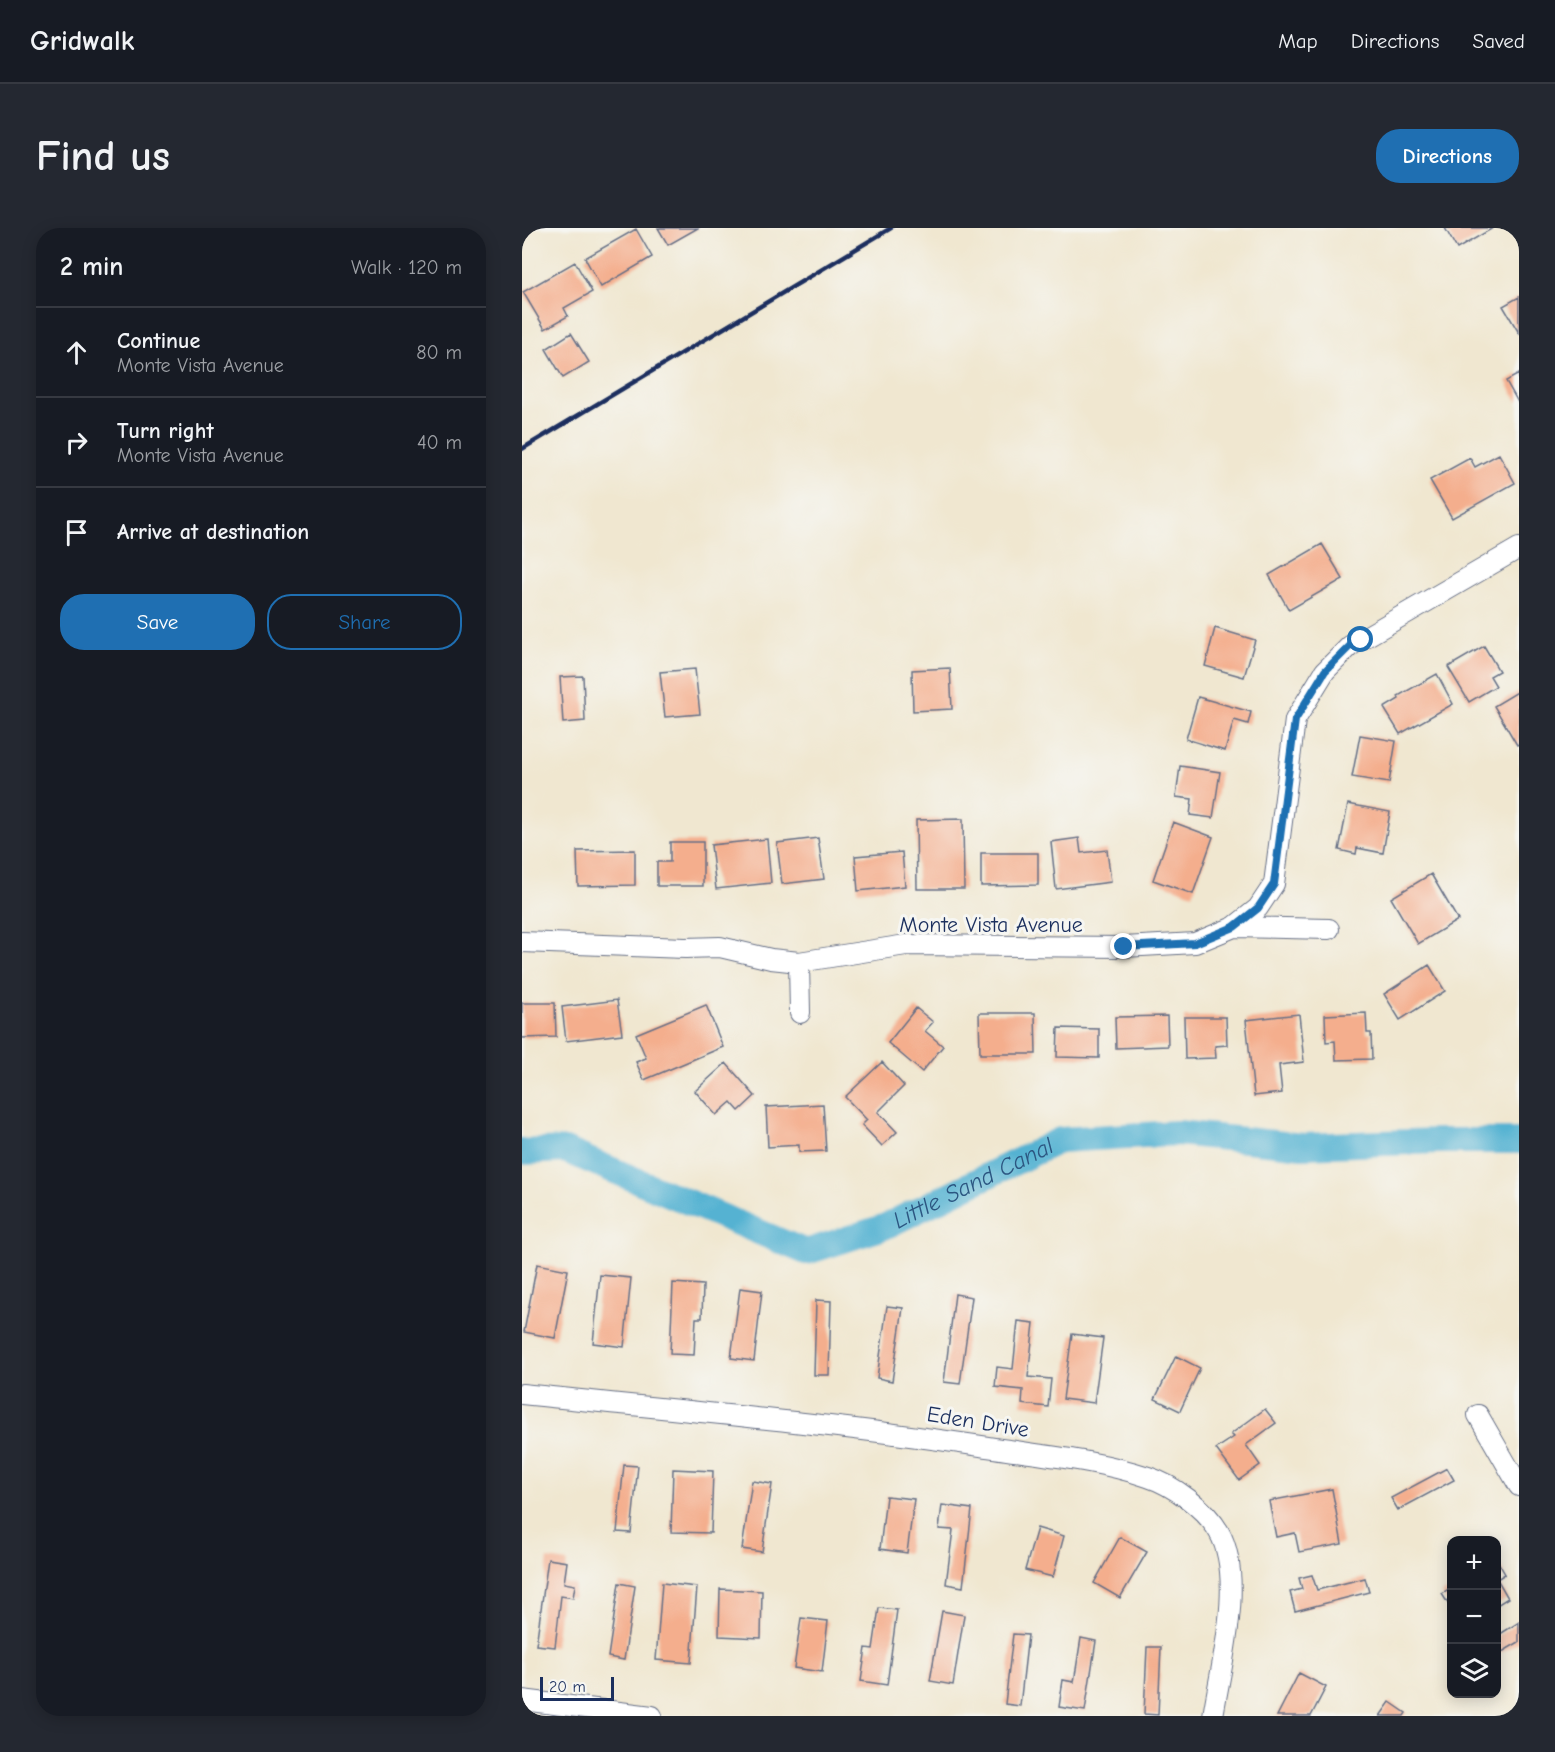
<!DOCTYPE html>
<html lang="en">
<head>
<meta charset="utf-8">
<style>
	:root { --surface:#171b24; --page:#242831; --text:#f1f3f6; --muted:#9ea1a6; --line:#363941; --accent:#1f6fb2 }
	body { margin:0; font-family:"Comic Neue",sans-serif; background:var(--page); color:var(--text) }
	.controls { position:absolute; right:18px; bottom:18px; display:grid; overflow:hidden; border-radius:12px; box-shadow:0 3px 15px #0003 }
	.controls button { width:54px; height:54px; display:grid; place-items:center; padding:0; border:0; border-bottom:2px solid var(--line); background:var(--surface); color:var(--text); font:30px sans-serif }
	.scale { position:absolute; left:18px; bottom:15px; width:74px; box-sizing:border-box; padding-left:6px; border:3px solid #1b2f5e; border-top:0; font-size:16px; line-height:21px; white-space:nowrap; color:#1b2f5e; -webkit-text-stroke:4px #f6f6f2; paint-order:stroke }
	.stop { position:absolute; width:18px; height:18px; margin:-14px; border:4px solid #1f6fb2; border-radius:50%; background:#fff }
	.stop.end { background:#1f6fb2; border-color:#fff; box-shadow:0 2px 6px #0008 }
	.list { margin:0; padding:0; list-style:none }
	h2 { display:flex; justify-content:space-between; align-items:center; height:78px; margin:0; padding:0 24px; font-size:26px }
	h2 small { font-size:20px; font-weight:400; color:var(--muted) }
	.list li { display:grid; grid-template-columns:39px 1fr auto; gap:18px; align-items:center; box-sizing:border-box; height:90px; padding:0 24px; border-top:2px solid var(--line) }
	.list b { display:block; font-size:22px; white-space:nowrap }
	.list p { margin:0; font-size:20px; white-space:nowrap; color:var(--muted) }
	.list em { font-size:20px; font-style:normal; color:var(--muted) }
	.actions { display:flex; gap:12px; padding:18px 24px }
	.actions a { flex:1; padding:14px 0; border:2px solid var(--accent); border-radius:24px; text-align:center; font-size:21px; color:var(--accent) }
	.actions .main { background:var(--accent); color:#fff }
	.icon { flex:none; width:33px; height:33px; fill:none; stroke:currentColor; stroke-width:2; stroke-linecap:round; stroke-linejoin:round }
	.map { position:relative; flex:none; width:997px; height:1488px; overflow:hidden; border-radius:24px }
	header { display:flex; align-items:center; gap:36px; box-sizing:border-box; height:84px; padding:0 30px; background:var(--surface); border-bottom:2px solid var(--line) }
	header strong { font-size:28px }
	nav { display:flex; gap:33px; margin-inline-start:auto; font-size:21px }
	.intro { display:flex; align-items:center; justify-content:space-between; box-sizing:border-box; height:144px; padding:0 36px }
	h1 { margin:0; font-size:42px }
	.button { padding:15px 27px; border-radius:24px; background:var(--accent); color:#fff; font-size:21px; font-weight:700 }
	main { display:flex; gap:36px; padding:0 36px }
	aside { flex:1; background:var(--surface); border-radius:24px; box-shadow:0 3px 15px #0003 }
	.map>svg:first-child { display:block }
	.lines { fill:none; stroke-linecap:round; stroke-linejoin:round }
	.canal { stroke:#54b2d2; stroke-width:26 }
	.building { fill:#f4ae8d }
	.street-casing { stroke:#666f86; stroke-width:22 }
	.street { stroke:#fff; stroke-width:20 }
	.rail { stroke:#1b2f5e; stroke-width:4.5 }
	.route { stroke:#1f6fb2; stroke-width:8 }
	.labels { text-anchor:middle; stroke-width:6; stroke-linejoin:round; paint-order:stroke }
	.street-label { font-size:22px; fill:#1b2f5e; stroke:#f6f6f2 }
	.water-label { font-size:24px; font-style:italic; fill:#2c5681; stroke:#f6f6f2 }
</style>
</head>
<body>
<header>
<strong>Gridwalk</strong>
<nav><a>Map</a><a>Directions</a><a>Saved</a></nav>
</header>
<div class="intro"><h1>Find us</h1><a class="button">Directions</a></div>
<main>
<aside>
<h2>2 min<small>Walk · 120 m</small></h2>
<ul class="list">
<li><svg class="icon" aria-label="ahead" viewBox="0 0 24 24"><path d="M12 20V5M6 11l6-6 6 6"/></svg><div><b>Continue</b><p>Monte Vista Avenue</p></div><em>80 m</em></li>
<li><svg class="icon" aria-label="right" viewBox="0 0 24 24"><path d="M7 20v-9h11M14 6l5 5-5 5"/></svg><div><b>Turn right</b><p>Monte Vista Avenue</p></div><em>40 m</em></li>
<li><svg class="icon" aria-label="arrive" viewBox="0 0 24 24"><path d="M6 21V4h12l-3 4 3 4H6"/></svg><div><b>Arrive at destination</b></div></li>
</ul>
<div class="actions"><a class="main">Save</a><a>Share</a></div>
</aside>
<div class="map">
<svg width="997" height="1488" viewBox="0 0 997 1488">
	<rect width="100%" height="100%" fill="#f6f6f2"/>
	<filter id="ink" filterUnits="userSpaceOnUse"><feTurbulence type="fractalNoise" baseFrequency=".0167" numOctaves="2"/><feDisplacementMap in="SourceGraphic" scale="12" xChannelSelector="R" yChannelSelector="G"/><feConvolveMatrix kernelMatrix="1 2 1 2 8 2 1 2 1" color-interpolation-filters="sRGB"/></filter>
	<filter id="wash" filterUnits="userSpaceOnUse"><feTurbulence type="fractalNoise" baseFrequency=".008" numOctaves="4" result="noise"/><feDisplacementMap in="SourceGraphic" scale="24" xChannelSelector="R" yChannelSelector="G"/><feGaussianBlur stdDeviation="1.35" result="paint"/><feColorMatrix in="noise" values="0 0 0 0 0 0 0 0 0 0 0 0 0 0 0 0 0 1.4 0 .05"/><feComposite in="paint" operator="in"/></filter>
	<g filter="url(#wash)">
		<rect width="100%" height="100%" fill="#f0e7d0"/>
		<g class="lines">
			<!-- canal -->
			<path class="canal" id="s1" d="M0,924L43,922L284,1024L362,999L538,912L656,905L781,918L916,913H997"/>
		</g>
		<g id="blocks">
			<!-- building -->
			<path class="building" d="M136,0H176L146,17Z
				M923,0H971L935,21Z
				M114,1L130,29L79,59L63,30Z
				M53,34L70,64L42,80L46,88L23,101L1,64Z
				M997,69V105L981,78Z
				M49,105L67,134L41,150L24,121Z
				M997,146V176L984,153Z
				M977,226L993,255L930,290L908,252L948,230L953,239Z
				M800,316L821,351L767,382L747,347Z
				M693,400L733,412L722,449L683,438Z
				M962,418L977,443L968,448L974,458L947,474L926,439Z
				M428,440L430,481L391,483L390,442Z
				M173,441L178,486L143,489L138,444Z
				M915,446L931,476L878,506L862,480L877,471L876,468Z
				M61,448L63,493L41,495L38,449Z
				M997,463V516L995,517L972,478Z
				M676,469L729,484L726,496L712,492L703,523L664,511Z
				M838,507L874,513L867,555L830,549Z
				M658,538L698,544L691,590L668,587L670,571L654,569Z
				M826,576L868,584L861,625L835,620L834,626L817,622Z
				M441,591L442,661H395L394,592Z
				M651,594L691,609L671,666L631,652Z
				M296,610L302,651L260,656L255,615Z
				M557,610L559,625L585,622L589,654L534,661L529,614Z
				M245,611L249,655L194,661L189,617Z
				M148,614H181V658H135V634H148Z
				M113,622V657L56,658L55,623Z
				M380,624L383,658L336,663L333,628Z
				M459,625H516V657L459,658Z
				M909,646L936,692L896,716L869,670Z
				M907,737L923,763L878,792L862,766Z
				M95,772L100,806L44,813L40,779Z
				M0,775H33L34,809L0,810Z
				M184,777L201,819L122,852L114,834L124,830L114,806Z
				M394,780L411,794L403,803L421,818L400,844L366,815Z
				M457,785H513L514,826H458Z
				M844,785L845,805H849L850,831L814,832L813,813L804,814L803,787Z
				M777,786L782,834L757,837L760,865L732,868L724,792Z
				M645,788L646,818L594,820L593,789Z
				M662,789H704L705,817L693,818L694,830L663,831Z
				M536,800L577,801V830L535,829Z
				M360,834L382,858L356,884L375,904L360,918L340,897L345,892L323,869Z
				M204,835L233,868L217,883L209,874L194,887L173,863Z
				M301,876L304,923L277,924V917L246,919L244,879Z
				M15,1036L46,1042L33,1110L2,1104Z
				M78,1047L109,1050L102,1119L71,1115Z
				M151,1055L181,1057L180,1090H174L172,1127L148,1126Z
				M218,1060L240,1063L232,1133L209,1130Z
				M433,1066L450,1069L438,1156L422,1154Z
				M294,1072L309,1073L307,1147H292Z
				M365,1078L381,1080L370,1153L355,1150Z
				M496,1093L512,1095L506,1149L529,1151L526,1179L500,1176L501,1162L473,1159L475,1139L491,1141Z
				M550,1106L581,1110L572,1175L541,1171Z
				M654,1128L678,1140L658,1183L633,1171Z
				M743,1181L754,1195L724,1217L738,1237L717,1252L694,1221L712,1209L709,1206Z
				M102,1237L116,1238L109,1305L95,1304Z
				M925,1240L932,1252L876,1282L869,1270Z
				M151,1241L191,1243L189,1305L149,1304Z
				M230,1253L250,1256L240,1324L220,1321Z
				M810,1261L820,1316L777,1324L773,1305L754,1309L747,1273Z
				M364,1268L392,1271L385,1325L358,1321Z
				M420,1277L450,1281L441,1359L424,1356L431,1302L417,1301Z
				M515,1300L542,1308L531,1349L503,1342Z
				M598,1309L625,1324L598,1370L572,1355Z
				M26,1331L45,1334L42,1355L53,1357L51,1370L39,1368L33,1419L14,1417Z
				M975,1332L983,1346L975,1351L986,1370L975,1377Z
				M790,1347L795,1362L843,1350L847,1364L773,1383L768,1364L780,1361L777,1350Z
				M97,1355L113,1358L102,1432L86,1429Z
				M140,1355L175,1359L169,1435L134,1432Z
				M930,1360V1376L927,1377L920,1366Z
				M198,1361L240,1363L239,1410L197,1408Z
				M357,1380L375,1382L365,1457L339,1453L344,1420L351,1421Z
				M420,1383L442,1387L431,1457L408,1453Z
				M279,1390L306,1393L300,1444L272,1440Z
				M997,1394V1414L975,1427V1408Z
				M491,1406L506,1407L498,1478L483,1476Z
				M559,1410L574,1413L563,1483L537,1479L541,1452L552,1454Z
				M625,1419H639L636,1487L622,1486Z
				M777,1445L804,1459L789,1488H755Z
				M868,1474L884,1485L882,1488H858Z"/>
		</g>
	</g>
	<g filter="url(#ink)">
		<use href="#blocks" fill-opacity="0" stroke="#666f86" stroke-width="1.5"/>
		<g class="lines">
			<defs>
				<path id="street" d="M712,699L807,701
					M0,714L163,720L198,719L249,731L277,734L384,717L602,719L673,715L712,699L736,680L752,656L773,492L803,443L828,418L997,320
					M277,734L278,785
					M0,1166C153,1182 307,1195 459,1218C514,1227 573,1231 626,1249C651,1257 684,1281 697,1304C723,1350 699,1437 691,1488
					M956,1187L997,1258
					M0,1472L130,1488"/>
			</defs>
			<!-- street casing -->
			<use href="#street" class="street-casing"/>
			<!-- street -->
			<use href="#street" class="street"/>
			<!-- rail -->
			<path class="rail" d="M0,221L369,0"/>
		</g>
	</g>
	<g class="lines" filter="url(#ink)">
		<!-- route -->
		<path class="route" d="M602,719L673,715L712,699L736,680L752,656L773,492L803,443L828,418L839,412"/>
	</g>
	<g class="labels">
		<!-- street labels -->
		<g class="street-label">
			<text x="469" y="704">Monte Vista Avenue</text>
			<text transform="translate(456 1193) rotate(9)" y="8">Eden Drive</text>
		</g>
		<!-- water labels -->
		<g class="water-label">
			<text dy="8" stroke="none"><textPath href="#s1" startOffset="486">Little Sand Canal</textPath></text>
		</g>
	</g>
</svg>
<div class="controls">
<button>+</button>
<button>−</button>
<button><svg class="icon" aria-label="layers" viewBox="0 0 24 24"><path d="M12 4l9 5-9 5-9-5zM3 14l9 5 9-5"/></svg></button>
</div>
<div class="scale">20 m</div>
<div class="stop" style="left:839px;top:412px"></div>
<div class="stop end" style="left:602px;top:719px"></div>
</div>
</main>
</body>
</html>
